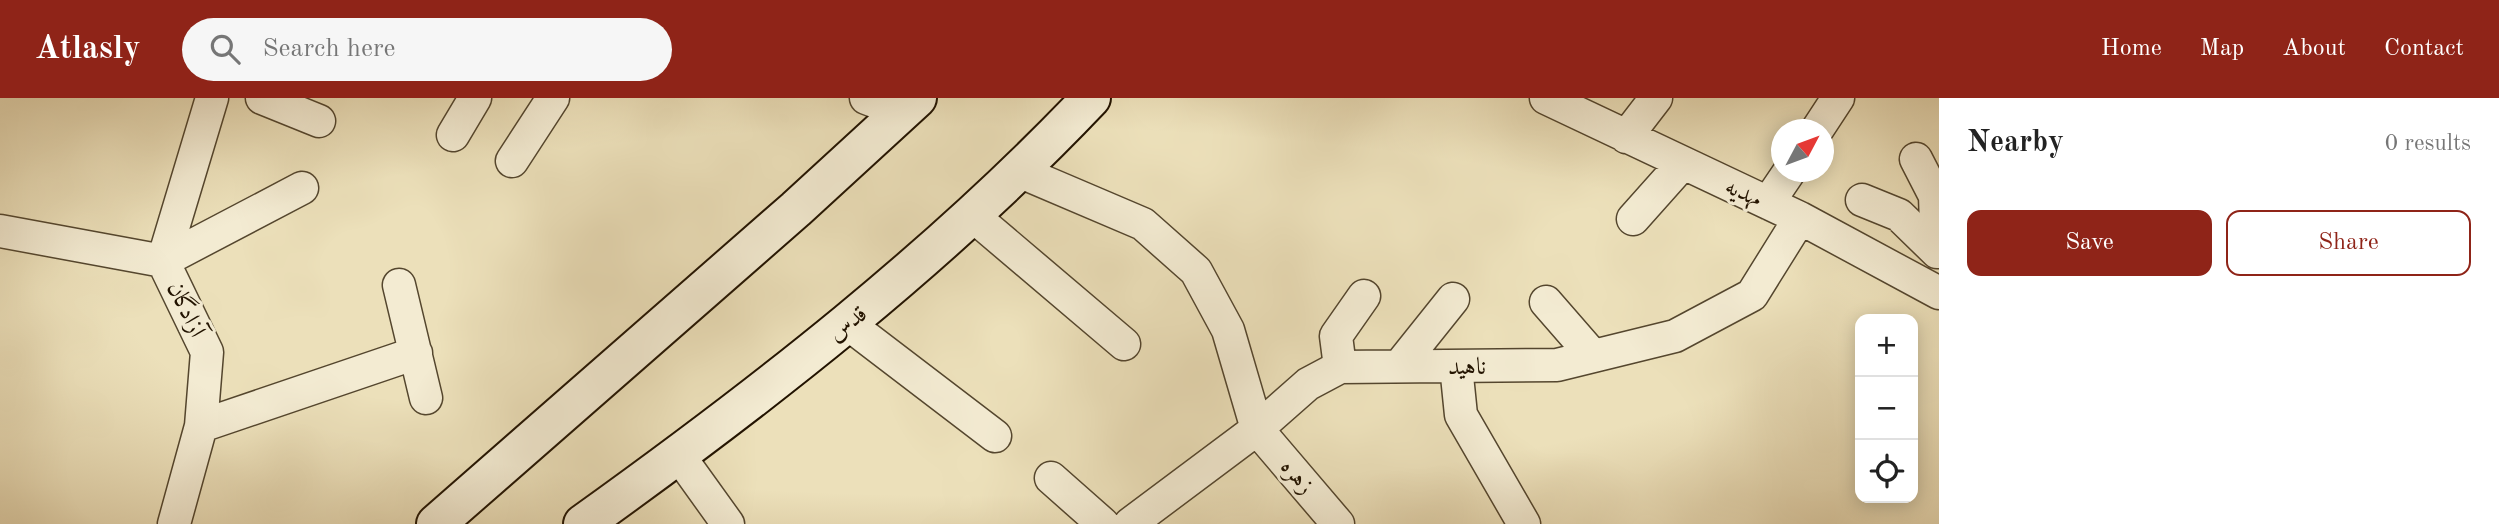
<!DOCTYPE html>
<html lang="en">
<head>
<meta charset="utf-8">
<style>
	:root { --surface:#fff; --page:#f6f6f6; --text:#222; --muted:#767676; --line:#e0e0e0; --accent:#8f2418 }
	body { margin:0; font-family:"Old Standard TT",Amiri,serif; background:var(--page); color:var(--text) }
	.controls { position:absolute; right:21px; bottom:21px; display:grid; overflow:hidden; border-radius:14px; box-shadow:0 4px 18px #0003 }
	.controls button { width:63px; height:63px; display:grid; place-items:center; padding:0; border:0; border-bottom:2px solid var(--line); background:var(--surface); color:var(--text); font:35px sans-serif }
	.compass { position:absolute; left:1771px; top:21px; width:63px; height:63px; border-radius:50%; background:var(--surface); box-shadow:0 4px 18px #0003; rotate:49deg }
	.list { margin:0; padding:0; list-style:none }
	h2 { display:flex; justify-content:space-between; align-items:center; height:91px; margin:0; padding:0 28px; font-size:30px }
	h2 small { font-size:23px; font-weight:400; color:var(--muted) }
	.actions { display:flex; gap:14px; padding:21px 28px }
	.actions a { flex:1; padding:16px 0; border:2px solid var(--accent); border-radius:14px; text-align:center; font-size:24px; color:var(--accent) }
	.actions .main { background:var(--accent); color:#fff }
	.icon { flex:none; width:38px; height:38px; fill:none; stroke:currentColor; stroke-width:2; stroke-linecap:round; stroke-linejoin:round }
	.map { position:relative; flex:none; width:1939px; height:426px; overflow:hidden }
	header { display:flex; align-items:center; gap:42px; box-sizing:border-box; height:98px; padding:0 35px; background:var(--accent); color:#fff }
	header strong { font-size:33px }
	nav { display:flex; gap:38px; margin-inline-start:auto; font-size:24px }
	.search { width:490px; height:63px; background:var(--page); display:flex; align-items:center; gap:18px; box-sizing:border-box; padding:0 24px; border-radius:38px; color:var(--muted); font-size:26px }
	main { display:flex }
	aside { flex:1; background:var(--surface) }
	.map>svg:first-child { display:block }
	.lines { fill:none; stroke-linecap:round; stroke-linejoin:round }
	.minor-casing { stroke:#54462e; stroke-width:35 }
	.secondary-casing { stroke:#221300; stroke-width:42 }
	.minor { stroke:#f3ebd2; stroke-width:32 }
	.secondary { stroke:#f3ebd2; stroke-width:38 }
	.labels { text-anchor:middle; stroke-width:6; stroke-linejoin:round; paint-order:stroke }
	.street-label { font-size:24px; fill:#221300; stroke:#f3ebd2 }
</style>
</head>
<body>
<header>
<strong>Atlasly</strong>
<div class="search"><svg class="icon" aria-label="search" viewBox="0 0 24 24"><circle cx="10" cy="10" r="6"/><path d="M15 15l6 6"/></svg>Search here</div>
<nav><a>Home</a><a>Map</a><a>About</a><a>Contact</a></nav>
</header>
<main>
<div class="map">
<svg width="1939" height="426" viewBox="0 0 1939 426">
	<rect width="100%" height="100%" fill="#ece0ba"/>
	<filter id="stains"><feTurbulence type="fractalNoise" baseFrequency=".00286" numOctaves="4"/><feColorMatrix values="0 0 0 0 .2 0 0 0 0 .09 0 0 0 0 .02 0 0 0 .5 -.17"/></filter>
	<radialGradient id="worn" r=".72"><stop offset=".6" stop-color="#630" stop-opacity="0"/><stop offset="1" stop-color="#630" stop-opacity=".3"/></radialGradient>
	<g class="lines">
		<defs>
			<path id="minor" d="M262,0L319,23
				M866,0L903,14
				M1546,0L1800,120L1939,195
				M1817,32L1838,0
				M453,37L475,0
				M1626,39L1656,0
				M1916,61L1935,98L1937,154
				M512,63L553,0
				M1021,74L1143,126L1196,173L1228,232L1257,331L1338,426
				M1862,102L1899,117L1937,154
				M1768,105L1789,74
				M972,117L1124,246
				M1633,121L1682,66
				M0,133L163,163L302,90
				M399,187L426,300
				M1546,204L1593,258
				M847,225L995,338
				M1401,266L1453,201
				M1456,268L1461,317L1524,426
				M1340,269L1336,238L1364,198
				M201,328L416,255
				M677,355L728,426
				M1051,380L1103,426
				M174,426L201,328L207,254L163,163L212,0
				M1130,426L1257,331L1308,286L1340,269L1557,267L1675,238L1752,197L1800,120"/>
			<path id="secondary" d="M436,426L796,111L917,0
				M583,426C763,297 939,160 1091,0"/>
		</defs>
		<!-- minor casing -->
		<use href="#minor" class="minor-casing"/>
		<!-- secondary casing -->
		<use href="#secondary" class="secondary-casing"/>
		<!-- minor -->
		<use href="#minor" class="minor"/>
		<!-- secondary -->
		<use href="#secondary" class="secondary"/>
	</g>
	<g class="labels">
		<!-- street labels -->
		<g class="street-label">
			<text transform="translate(1744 94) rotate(25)" y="8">مهدیه</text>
			<text transform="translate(187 211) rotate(64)" y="8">آزادگان</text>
			<text transform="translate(847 225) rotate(-37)" y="8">قدس</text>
			<text x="1467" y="276">ناهید</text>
			<text transform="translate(1298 378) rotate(50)" y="8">زهره</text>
		</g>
	</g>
	<rect width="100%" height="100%" filter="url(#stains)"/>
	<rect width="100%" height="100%" fill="url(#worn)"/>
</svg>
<div class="controls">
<button>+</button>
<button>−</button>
<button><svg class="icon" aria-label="locate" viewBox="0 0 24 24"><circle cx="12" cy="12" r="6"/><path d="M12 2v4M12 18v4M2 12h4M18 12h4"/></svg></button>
</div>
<svg class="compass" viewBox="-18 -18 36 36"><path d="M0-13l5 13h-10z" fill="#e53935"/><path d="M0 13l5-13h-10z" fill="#767676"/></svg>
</div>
<aside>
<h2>Nearby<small>0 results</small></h2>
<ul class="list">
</ul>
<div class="actions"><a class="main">Save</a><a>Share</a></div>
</aside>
</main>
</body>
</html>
